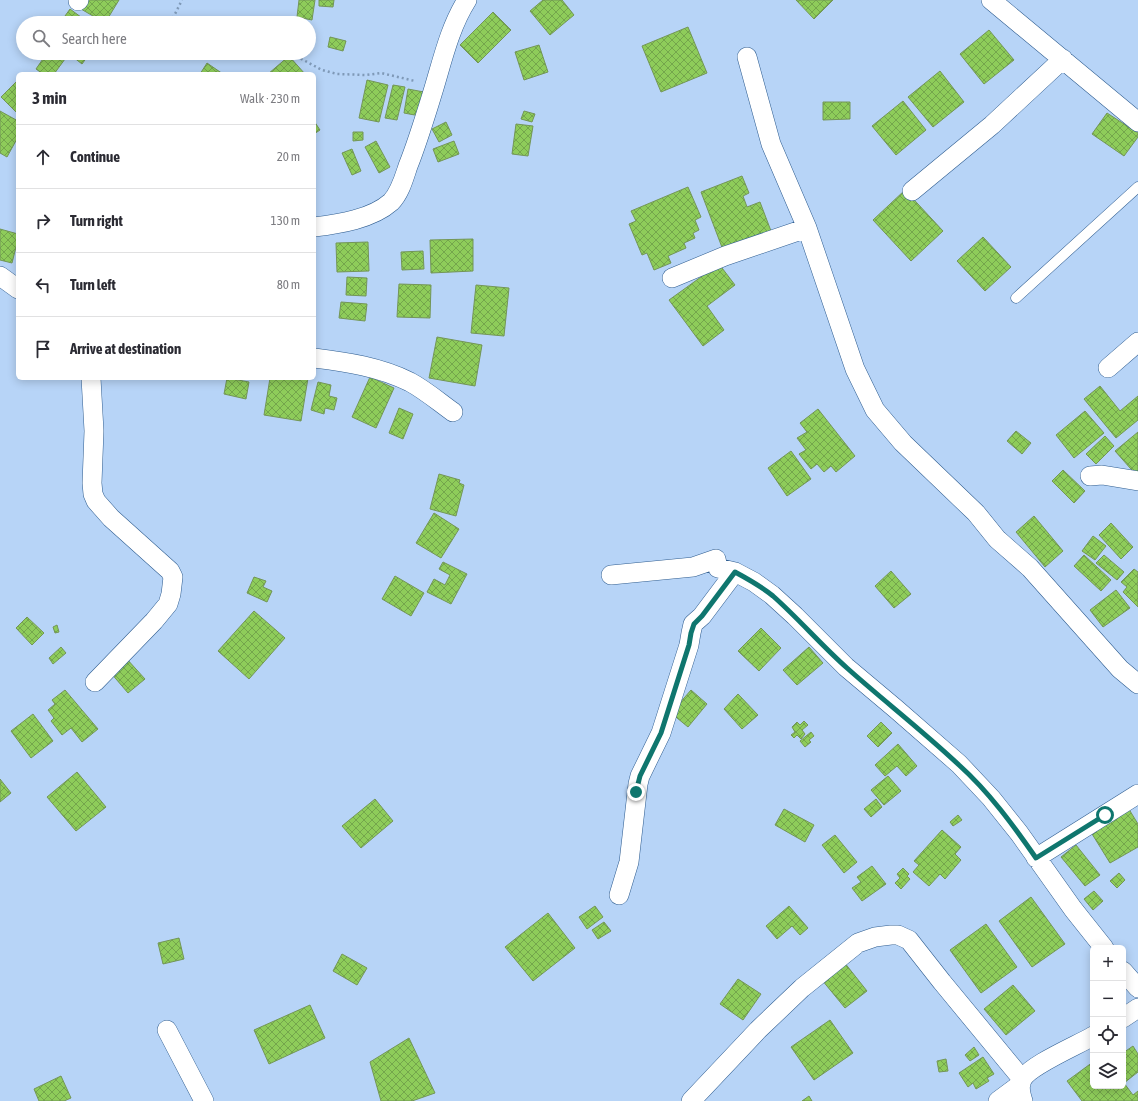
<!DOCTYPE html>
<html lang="en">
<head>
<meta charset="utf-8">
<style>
	:root { --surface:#fff; --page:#f2f2f3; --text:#2b2b33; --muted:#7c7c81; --line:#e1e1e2 }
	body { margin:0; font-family:"Asap Condensed",sans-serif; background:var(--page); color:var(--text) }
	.controls { position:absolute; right:12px; bottom:12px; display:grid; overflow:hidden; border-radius:6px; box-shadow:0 2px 10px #0003 }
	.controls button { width:36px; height:36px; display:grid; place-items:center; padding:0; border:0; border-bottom:1px solid var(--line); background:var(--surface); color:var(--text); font:20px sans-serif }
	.stop { position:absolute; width:12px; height:12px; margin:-9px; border:3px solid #0f766e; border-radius:50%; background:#fff }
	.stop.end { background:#0f766e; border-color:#fff; box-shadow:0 1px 4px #0008 }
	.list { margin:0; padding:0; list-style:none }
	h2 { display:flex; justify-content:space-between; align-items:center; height:52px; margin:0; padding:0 16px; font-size:17px }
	h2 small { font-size:13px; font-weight:400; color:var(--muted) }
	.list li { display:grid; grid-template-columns:26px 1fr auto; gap:12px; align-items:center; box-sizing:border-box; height:64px; padding:0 16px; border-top:1px solid var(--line) }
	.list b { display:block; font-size:15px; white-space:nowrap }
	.list em { font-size:13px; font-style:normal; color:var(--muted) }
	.icon { flex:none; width:22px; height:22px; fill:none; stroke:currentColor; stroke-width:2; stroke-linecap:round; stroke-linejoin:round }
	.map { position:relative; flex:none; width:1138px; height:1101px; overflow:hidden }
	.search { position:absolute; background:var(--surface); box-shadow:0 2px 10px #0003; left:16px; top:16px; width:300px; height:44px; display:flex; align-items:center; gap:10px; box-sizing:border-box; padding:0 14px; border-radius:22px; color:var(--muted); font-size:15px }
	.panel { position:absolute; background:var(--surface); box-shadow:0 2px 10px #0003; left:16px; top:72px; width:300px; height:308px; border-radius:6px }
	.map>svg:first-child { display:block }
	.building { fill:url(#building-cross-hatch); stroke:#739657 }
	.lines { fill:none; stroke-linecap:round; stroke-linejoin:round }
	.service-casing { stroke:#2f5d90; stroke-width:11 }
	.minor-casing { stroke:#2f5d90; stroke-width:20 }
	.path { stroke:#7f99b7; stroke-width:2.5; stroke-dasharray:2 3; stroke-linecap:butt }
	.service { stroke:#fff; stroke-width:10 }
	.minor { stroke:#fff; stroke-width:19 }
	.route { stroke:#0f766e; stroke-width:5 }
</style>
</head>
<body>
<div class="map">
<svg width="1138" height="1101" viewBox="0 0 1138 1101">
	<defs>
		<pattern id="building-cross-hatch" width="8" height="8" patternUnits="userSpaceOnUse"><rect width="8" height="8" fill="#8ecc5a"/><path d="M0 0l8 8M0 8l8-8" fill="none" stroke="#74a64c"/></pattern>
	</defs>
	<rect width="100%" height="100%" fill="#b7d4f7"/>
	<!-- building -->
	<path class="building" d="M86,0H119L105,23L81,9Z
		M299,0H315L312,20L297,17Z
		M319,0H334L333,7L319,6Z
		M543,0H562L574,15L550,35L530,11Z
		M796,0H833L814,19Z
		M70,9L89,23H60Z
		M493,12L511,30L478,63L460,45Z
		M688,27L707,73L661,92L642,46Z
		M989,30L1014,60L984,84L960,54Z
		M330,37L346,41L343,51L328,47Z
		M539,45L548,72L524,80L515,52Z
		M47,53H56L65,59L54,74H43L36,69Z
		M68,53H90L82,64Z
		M289,56L305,74H268Z
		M207,63L223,74H200Z
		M940,71L964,102L933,127L908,97Z
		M18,80V114L1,97Z
		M367,80L388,85L379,122L359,118Z
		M393,85L405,87L397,120L385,118Z
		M408,89L424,92L420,116L404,113Z
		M903,101L926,130L896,155L872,126Z
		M823,102H850V119L823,120Z
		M0,111L18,121V137L7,157L0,153Z
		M524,111L535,114L532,122L521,119Z
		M1107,113L1138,133V137L1124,156L1092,134Z
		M314,121L320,130L314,134Z
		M446,122L452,135L439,142L432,129Z
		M516,124L533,126L528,156L512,154Z
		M353,132H363V140L353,141Z
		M376,141L390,167L379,173L365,147Z
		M454,141L459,154L438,162L433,149Z
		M352,149L361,171L352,175L342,153Z
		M742,176L749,193L743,196L747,207L760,202L771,231L723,250L701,192Z
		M688,187L701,217L695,220L699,230L693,233L695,238L684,243L686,248L668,256L671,263L654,270L647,253L642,255L629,224L636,221L631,211Z
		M905,190L943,231L911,261L873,220Z
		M0,229L18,234V239L12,263L0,260Z
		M983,237L1011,267L985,291L957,261Z
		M473,239V271L431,273L430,240Z
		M368,242L369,271L337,272L336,243Z
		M423,251L424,269L402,270L401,252Z
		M719,264L735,285L707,306L724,330L703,346L669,300Z
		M347,277L367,278L366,296L346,295Z
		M399,284L431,285L430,318L397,317Z
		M476,285L509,288L504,336L471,333Z
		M341,302L367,304L365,321L339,318Z
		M437,337L482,345L475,386L429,378Z
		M370,377L394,388L376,428L352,417Z
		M227,378L249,382L246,399L224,394Z
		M270,378H308L301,421L264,415Z
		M318,382L331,385L329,396L337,398L334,410L325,408L324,414L311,410Z
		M1100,386L1120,411L1138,396V420L1116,438L1084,399Z
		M399,408L413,414L403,439L389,433Z
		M818,409L855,456L836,472L831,466L824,472L817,464L811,469L799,454L806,450L797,438L807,432L800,423Z
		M1085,411L1104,433L1074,458L1056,435Z
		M1016,431L1031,443L1022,454L1007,441Z
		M1138,432V477L1115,451Z
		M1105,436L1114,446L1096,464L1086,454Z
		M791,451L811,479L787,496L768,468Z
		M1063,470L1085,491L1074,503L1052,481Z
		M439,474L460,480L459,483L464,485L456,516L430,509Z
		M434,513L459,529L441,558L416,543Z
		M1034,516L1063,551L1045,567L1016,532Z
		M1111,523L1133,547L1121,559L1099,535Z
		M1093,536L1106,546L1095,560L1082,551Z
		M1084,555L1111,580L1101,591L1074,566Z
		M1104,555L1124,572L1117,580L1096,563Z
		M443,562L467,574L451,604L427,592L434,579L445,585L450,575L439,569Z
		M1134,569L1138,572V607L1123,592L1127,587L1121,582Z
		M891,571L911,594L894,608L875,586Z
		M395,576L424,593L411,616L382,599Z
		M254,577L266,581L263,587L272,591L267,602L247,593Z
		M1116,590L1130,608L1103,627L1090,610Z
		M254,611L285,638L249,679L218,651Z
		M27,617L44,633L32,645L16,628Z
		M57,625L59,632L55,633L53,627Z
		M761,628L781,648L759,671L738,651Z
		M61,647L66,653L53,664L49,658Z
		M809,647L823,663L797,685L783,670Z
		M126,658L145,679L128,693L110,672Z
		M65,690L98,729L82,742L71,728L62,735L51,721L54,718L48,710L55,704L52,700Z
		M691,690L707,704L688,727L671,713Z
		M738,694L758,715L742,729L724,709Z
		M33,714L53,741L31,758L11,731Z
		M804,721L808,725L802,730L805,734L801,739L797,735L794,738L791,735L795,732L792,727L797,722L800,725Z
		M881,722L892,733L878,747L867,736Z
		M811,732L814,736L809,740L811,742L805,747L800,741Z
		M898,744L917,766L906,776L897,766L885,776L875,765Z
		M77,772L106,807L76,831L47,797Z
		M888,776L901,791L884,805L871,790Z
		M0,779L11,793L0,802Z
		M375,799L393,821L361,848L342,826Z
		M876,799L882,807L871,817L864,809Z
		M1127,806L1138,824V847L1110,863L1089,829Z
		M784,809L814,825L805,842L775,825Z
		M958,815L962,820L953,826L950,822Z
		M942,830L961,847L955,854L961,860L945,879L940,874L929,886L913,872L919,865L914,861Z
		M835,835L857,862L844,873L822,845Z
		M1076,845L1100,875L1085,886L1061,857Z
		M872,866L886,884L862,901L852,888L861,882L857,877Z
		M903,868L909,874L907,876L910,879L901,889L895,883L900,878L897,874Z
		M1119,873L1125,880L1117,888L1110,881Z
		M1094,891L1103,901L1093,910L1084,899Z
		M1031,897L1065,944L1032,967L999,921Z
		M595,906L603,917L587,929L579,917Z
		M789,906L808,928L800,935L792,926L777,939L766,926Z
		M548,913L575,948L533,981L505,947Z
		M604,922L611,931L598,939L592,930Z
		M986,924L1017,967L981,993L950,950Z
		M179,938L184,959L163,964L158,943Z
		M342,954L367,968L357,985L333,971Z
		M844,962L867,991L845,1008L822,980Z
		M738,979L761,994L743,1020L720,1004Z
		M1013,985L1035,1011L1006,1035L984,1009Z
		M310,1005L325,1038L269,1064L254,1030Z
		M830,1020L853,1053L814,1080L791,1047Z
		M409,1038L435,1093L412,1101H381L370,1062Z
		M1133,1046L1138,1054V1072L1124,1083L1133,1095L1138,1091V1101H1082L1067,1081L1093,1062V1086H1123V1053Z
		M974,1047L979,1055L970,1061L965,1055Z
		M983,1057L994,1074L987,1078L989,1081L976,1089L973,1083L968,1087L959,1073Z
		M946,1059L948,1071L939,1072L937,1061Z
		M61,1076L71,1098L64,1101H39L34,1089Z
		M809,1096L812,1101H802Z"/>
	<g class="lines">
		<defs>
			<path id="service" d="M1016,298L1138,187"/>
			<path id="minor" d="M991,0L1138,122
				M78,1L79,0
				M747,57L771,144L807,228L855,369L875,410L903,443L976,513L997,539L1030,568L1120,669L1138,684
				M912,191L992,125L1063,59
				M314,227C339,224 372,219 391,202C400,193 404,178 408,166C418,141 426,114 434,88C443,58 450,27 467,0
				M0,276L18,289
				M672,278L725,256L807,228
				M314,358C347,362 380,367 410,382C425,390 439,402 453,412
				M1108,368L1138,342
				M91,378L94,431L92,483L93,494L96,501L111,518L170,571L173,577L171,594L168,604L154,621L95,682
				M1090,476L1102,475L1138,481
				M611,575L693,567L716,559L718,568L735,572L754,582L772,595L795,616L846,667L896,709L959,764L991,798L1019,833L1073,909L1104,948
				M1036,858L1138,794
				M619,895L629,862L638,784L640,776L661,733L689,645L691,633L693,624L702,616L735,572
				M1123,971L1138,988
				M1123,1018L1138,1008
				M167,1030L204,1101
				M691,1101L758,1030L802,988L858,943L875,937L891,935H898L909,940L942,982L1022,1079
				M998,1101L1021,1084
				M1023,1101C1021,1095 1019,1086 1022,1080C1028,1066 1078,1045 1093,1036"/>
		</defs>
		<!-- service casing -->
		<use href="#service" class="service-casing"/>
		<!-- minor casing -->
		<use href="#minor" class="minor-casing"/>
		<!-- path -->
		<path class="path" d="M172,23L173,18L182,0
			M287,53L294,55L322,70L337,74L366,75L381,73L415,81"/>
		<!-- service -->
		<use href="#service" class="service"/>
		<!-- minor -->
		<use href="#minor" class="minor"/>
	</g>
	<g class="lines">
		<!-- route -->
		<path class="route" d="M636,792L640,776L661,733L689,645L691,633L694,624L702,616L735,572C748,579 761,586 773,596C799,619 821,645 847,668C884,701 923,731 959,765C989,792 1013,825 1036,858L1105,815"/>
	</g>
</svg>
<div class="controls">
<button>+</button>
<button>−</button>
<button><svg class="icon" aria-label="locate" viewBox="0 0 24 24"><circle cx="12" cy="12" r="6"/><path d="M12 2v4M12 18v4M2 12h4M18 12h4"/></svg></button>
<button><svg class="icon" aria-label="layers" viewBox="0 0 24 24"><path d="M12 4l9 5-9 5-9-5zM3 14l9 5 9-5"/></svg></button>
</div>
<div class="stop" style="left:1105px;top:815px"></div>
<div class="stop end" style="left:636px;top:792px"></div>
<div class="search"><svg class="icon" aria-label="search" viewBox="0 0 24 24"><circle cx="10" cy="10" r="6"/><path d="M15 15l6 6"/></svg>Search here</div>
<section class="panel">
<h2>3 min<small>Walk · 230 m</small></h2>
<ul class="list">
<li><svg class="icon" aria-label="ahead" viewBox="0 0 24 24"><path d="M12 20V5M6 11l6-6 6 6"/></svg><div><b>Continue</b></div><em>20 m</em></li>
<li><svg class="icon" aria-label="right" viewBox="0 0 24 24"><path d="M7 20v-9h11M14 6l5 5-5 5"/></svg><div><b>Turn right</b></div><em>130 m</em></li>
<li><svg class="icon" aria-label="left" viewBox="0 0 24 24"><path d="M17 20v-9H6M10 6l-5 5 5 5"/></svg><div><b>Turn left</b></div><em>80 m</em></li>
<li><svg class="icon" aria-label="arrive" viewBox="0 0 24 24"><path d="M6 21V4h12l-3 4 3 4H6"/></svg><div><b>Arrive at destination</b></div></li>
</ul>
</section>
</div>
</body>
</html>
